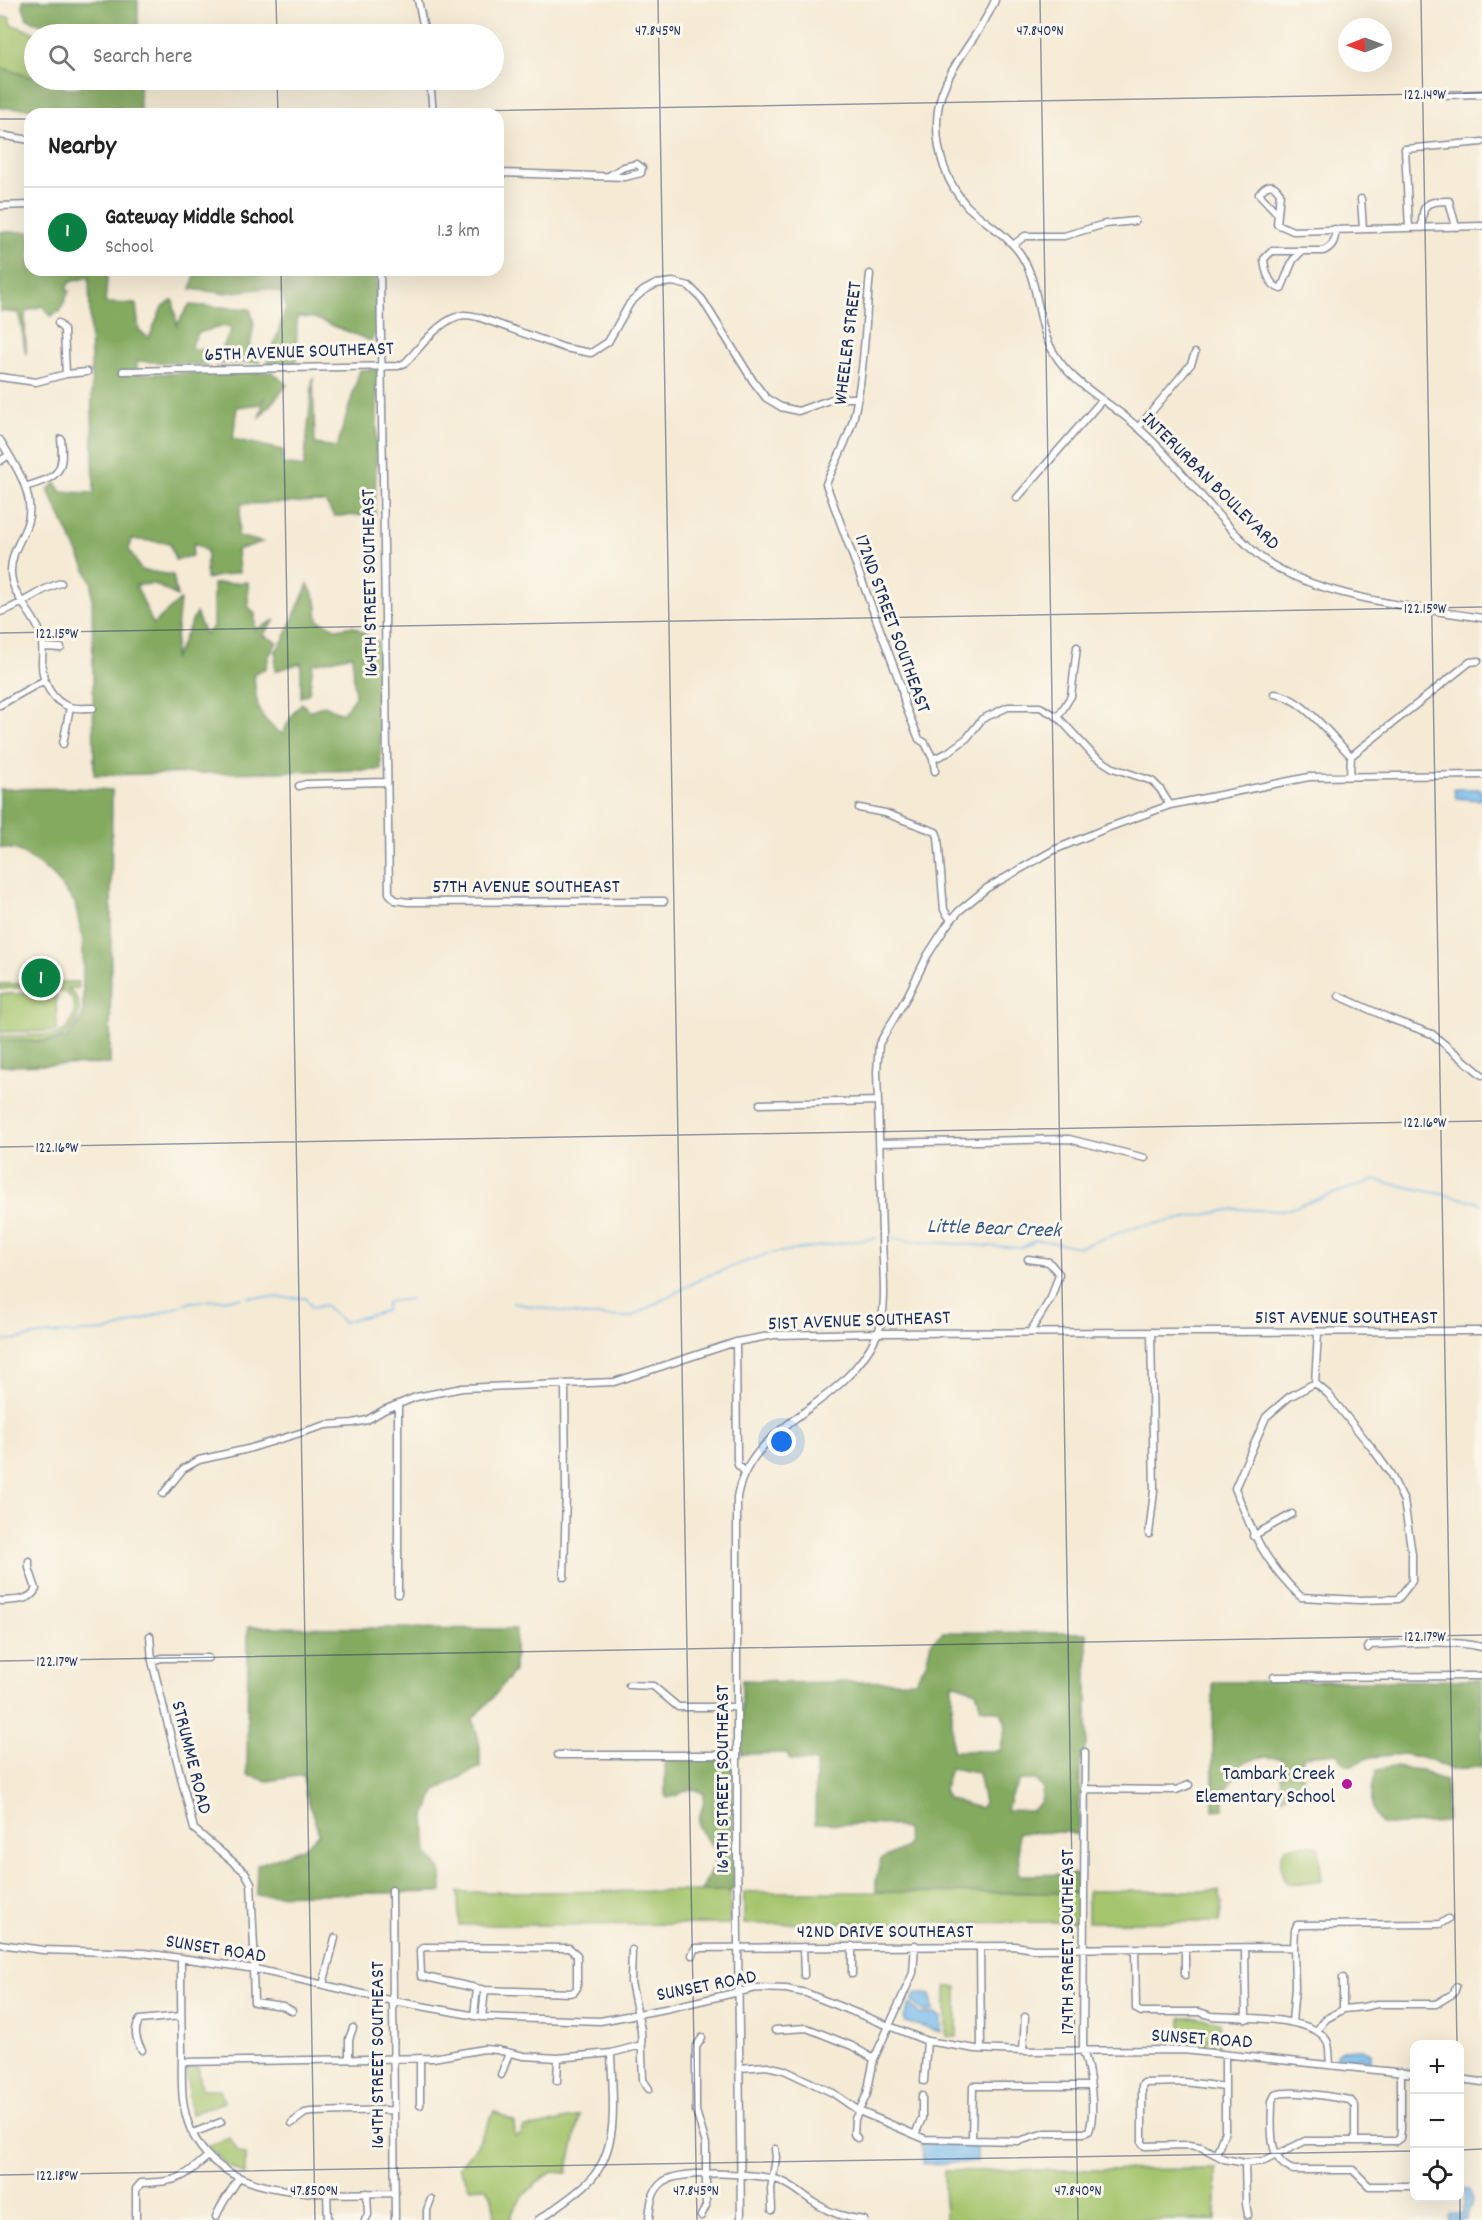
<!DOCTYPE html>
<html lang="en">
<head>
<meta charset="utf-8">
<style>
	:root { --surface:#fff; --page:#f2f2f2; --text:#222; --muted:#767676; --line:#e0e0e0; --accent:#0b8043 }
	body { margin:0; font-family:Dekko,sans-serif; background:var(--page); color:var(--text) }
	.controls { position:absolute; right:18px; bottom:18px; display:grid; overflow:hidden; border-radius:12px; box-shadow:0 6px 24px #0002 }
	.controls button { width:54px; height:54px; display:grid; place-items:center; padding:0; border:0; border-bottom:2px solid var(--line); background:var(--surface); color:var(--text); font:30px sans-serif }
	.compass { position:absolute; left:1338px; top:18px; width:54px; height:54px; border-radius:50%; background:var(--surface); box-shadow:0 6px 24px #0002; rotate:269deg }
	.you { position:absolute; left:782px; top:1442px; width:21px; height:21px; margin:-15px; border:4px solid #fff; border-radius:50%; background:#1a73e8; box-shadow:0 0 0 9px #1a73e833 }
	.badge { display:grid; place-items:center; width:39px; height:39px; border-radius:50%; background:var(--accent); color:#fff; font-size:20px; font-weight:700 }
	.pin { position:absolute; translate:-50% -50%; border:3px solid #fff; box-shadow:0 2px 6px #0006 }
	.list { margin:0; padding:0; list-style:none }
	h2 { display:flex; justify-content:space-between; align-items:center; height:78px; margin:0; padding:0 24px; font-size:26px }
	h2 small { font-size:20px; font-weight:400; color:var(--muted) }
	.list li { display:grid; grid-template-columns:39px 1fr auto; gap:18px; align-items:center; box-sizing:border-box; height:90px; padding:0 24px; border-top:2px solid var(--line) }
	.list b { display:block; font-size:22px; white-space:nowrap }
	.list p { margin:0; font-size:20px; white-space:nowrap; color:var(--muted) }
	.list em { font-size:20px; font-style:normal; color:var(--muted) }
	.icon { flex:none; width:33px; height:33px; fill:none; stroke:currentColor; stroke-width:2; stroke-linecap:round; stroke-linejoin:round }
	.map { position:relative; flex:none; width:1482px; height:2220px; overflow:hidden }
	.search { position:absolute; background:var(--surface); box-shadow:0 6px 24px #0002; left:24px; top:24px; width:480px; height:66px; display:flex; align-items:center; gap:15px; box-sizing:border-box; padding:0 21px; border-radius:33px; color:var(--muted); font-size:22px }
	.panel { position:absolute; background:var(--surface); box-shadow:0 6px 24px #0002; left:24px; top:108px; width:480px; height:168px; border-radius:18px }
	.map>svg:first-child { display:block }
	.green { fill:#a5c56d; stroke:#607a66; stroke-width:1.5 }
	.forest { fill:#84aa60; stroke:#506c5f; stroke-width:1.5; fill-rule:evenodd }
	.water { fill:#73b9ea; stroke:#4774a4; stroke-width:1.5 }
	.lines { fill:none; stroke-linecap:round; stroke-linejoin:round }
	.stream { stroke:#73b9ea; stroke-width:1.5 }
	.minor-casing { stroke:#888c99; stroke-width:9 }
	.minor { stroke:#fff; stroke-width:6 }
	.ticks { fill:none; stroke:#1b2f5e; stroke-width:1.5; stroke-opacity:0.45 }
	.poi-dot { fill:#b5179e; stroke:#fbf7ec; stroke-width:2 }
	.labels { text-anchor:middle; stroke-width:6; stroke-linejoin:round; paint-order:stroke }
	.street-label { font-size:20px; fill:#1b2f5e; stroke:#fbf7ec }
	.poi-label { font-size:20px; fill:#1b2f5e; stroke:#fbf7ec; text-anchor:end }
	.water-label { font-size:21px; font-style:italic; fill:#355888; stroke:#fbf7ec }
	.ticks-label { font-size:15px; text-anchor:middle; fill:#1b2f5e; stroke:#fbf7ec; stroke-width:6; stroke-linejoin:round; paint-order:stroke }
</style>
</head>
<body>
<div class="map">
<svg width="1482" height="2220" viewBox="0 0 1482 2220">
	<rect width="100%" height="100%" fill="#fbf7ec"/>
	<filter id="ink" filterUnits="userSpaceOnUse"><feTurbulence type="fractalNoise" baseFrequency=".0167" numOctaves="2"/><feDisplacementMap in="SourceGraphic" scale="12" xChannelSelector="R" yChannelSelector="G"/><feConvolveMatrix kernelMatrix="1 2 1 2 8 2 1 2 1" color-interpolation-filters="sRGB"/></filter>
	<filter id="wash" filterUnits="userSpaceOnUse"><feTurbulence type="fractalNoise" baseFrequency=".008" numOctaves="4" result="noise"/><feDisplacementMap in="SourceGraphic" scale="24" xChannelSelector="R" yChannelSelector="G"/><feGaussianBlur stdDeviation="1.35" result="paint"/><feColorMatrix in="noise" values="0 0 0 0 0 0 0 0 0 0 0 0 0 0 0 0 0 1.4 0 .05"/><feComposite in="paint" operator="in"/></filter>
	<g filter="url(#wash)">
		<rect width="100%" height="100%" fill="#f5ead4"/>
		<!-- green -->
		<path class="green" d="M0,17H8L10,18V24L38,34H34V79L0,67Z
			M78,982V988H68C77,995 81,1005 78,1017C69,1050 26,1040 0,1040V1036L53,1035C63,1033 70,1028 73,1018C85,978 21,988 0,989V984Z
			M56,993L57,1031L0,1032V994Z
			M1287,1846L1313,1845L1319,1847L1321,1881C1311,1882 1293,1887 1286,1882C1280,1872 1278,1855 1287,1846Z
			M730,1891V1924L459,1925L458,1892Z
			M1088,1891H1219L1222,1903L1219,1922H1088Z
			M744,1892L1077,1893L1078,1916L1076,1922L744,1924Z
			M946,1987H957V2037L946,2036Z
			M1181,2017H1198L1220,2022L1219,2046H1212V2040H1208L1207,2045L1184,2043V2040H1181Z
			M189,2067H198L202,2089H220L224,2102L191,2114L188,2093L187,2070Z
			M494,2111L514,2122L515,2136L521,2135L524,2127L537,2126L580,2116L567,2173L552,2172C535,2183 515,2200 510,2220H495C494,2212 494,2191 485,2188C482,2186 474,2188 470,2188L459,2167L477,2145Z
			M230,2138L238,2152L245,2155V2175L227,2165L207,2146Z
			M1216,2169V2220H945L944,2171Z"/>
		<!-- forest -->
		<path class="forest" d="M23,0H138V34H72L27,19L23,7Z
			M0,67L68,89L79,87L88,80H139L140,109L0,108Z
			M0,232H30V270H108L105,303L136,304L139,330L149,338L162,307L173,300L177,325L189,305L250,309L254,323L249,353L260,362L215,364L232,328L224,326L198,333L190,348L207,350V365L137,361V374L272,372L287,385L259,418L265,397L260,404L237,407L233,439L283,450L282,464L304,467L313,377L315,444L337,447L360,370L378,369L375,515L334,516L325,502L241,504L238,536L262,542L237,550L239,572L206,579L207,551L194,543L192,556L175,560L170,543L131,539L129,550L141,570L173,575L177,596L154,584L136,585L153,624L180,600L174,659L196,613L205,634L213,627V584L248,582V606L255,614V630L275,620L263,635L277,642L269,656L266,668L254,674C256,702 256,718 282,734L294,712L302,703L309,711L325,705L342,714L355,697L352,655L313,664L309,693L301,697V663L275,671L276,651L284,639L308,584L316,600L318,620L337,629L353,626L379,642L381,770L94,775L92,583L48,490L56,483L62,492L94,493L89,277L70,282L66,288L69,291L60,312H58L51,316L42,306L25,312L26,354L19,313L0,311Z
			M196,270H376L378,327L371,341L314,318L297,317L296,362L268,363L286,308L282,293L265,288L223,293L191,289Z
			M77,788L112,790L110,1064L0,1066V1041H55L68,1037L75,1029L83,1015V942L75,903L51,873L17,850L0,847V789Z
			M248,1627L516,1629L514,1671L490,1701L473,1718L480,1745V1767L436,1790L425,1816L427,1853L441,1870L442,1892L256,1895L257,1865L303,1848L319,1834L305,1791L304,1775L268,1781L247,1775Z
			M943,1632L1087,1633V1742L1080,1764L1079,1835L1065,1832L1018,1833L1019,1875L1078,1874L1077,1893L876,1892V1879L881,1859L906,1847L908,1842L906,1830L893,1825L815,1823L816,1762L790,1760L787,1753L741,1754L742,1680L773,1681L776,1683L915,1681L926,1663L931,1643ZM952,1683L976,1691L981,1708L1001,1712L1006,1724L1000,1751H952ZM950,1768L978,1773L984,1803L980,1808L948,1799L944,1790ZM1020,1780H1035L1043,1788L1041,1802L1031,1811L1007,1810L1010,1798Z
			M1482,1680V1767L1451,1769L1431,1760L1404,1754L1371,1757L1352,1765H1345L1338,1753L1303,1756L1302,1775L1306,1783L1281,1798V1758L1261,1757L1242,1763L1239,1773L1224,1791V1809L1213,1810V1682Z
			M665,1759H732L734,1889L730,1891H701L713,1866L716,1851C711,1844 702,1835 699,1827C696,1817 706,1805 704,1794C686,1783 685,1795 667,1798L665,1795Z
			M1393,1767L1420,1770L1437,1779L1446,1781V1822L1383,1825C1367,1814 1371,1786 1377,1770Z"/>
		<!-- water -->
		<path class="water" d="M1454,789H1480L1482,797L1479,800L1456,798Z
			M916,1993L931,1995L933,2011C921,2013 919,2009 912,2001Z
			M910,2004L919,2014H935L941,2017V2032L906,2022L904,2018Z
			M1363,2049L1371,2053V2061L1365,2060L1361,2057L1355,2060L1346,2057L1339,2059L1336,2056V2054L1342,2050Z
			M922,2143L977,2145V2162L923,2164Z
			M1464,2189L1469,2190L1472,2202L1466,2220H1449V2214H1464Z"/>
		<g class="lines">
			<!-- stream -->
			<path class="stream" d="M887,1237L909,1241L1021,1248L1037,1240L1080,1247L1132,1228L1235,1209L1283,1211L1374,1180L1474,1201L1482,1205
				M247,1297L306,1298L312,1308L325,1305L343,1322L386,1311L387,1302L410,1299
				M513,1303L589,1316L631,1317L704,1277L767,1254L877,1238
				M0,1342L47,1334L109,1331L192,1302L242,1298"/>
		</g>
	</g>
	<g filter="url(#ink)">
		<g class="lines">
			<defs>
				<path id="minor" d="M418,0L425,34
					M995,0C977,44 936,73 937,125C937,154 947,184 967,206C984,222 1005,233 1019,252C1041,282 1035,323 1054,353C1073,385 1107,400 1134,424C1173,457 1202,501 1239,537C1247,544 1254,553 1263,559C1316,597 1417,608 1482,618
					M430,80L433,114
					M1442,95L1482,94
					M0,135L30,140
					M498,173L625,177L641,173L642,168L637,164L624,167L610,175
					M1361,199L1363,229
					M0,206L30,205
					M1278,214L1280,193C1273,182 1266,184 1259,194L1278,214L1277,224L1293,231L1482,226
					M1409,228L1405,149L1482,142
					M1422,228C1422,204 1425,201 1449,201L1456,227
					M1013,245L1025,236H1064L1105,224L1135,221
					M1302,251L1293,260L1281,289C1269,286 1265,270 1264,259L1272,251H1323C1333,247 1336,240 1335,229
					M380,270L389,893L395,900L408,902L664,901
					M870,274C865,322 865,372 853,420C847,442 835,463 826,484L901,686L905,705L919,739L925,743L933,759L935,771
					M58,323L64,330L66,374
					M123,371L398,366L405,363C421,347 440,318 464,315C468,315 474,316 478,317L565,348L591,353L608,342L630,303L643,291L656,284L673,282L689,286L702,299L753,381L766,398L781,407L798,411L835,398H858
					M0,377L36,382L66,374L87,372
					M1138,428L1191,364L1195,353
					M0,440C14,463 37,496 27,524C21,541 11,553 11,571C11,596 32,611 40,632C44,644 42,653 42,664C42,681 52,702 70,707C77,709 86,708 93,708
					M0,461L9,455
					M25,487C57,477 65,474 61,439
					M1017,498L1102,400
					M0,612C22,606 36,590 61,583
					M44,647L61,648
					M1274,694C1302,696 1331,736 1351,756
					M0,705L43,681
					M1058,717L1071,696L1077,647
					M63,744L70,707
					M933,759L947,753L967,738L982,719L1008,707H1040L1058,717L1093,755L1113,768L1152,781L1160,789L1170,805
					M1350,775L1351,756L1470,662L1478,661
					M299,786L306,784L387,782
					M859,808L885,813L936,832L938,837L944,910L951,920
					M1339,996L1391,1019L1432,1034L1482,1075
					M760,1104L878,1101
					M879,1143L1069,1139L1145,1158
					M1028,1259L1049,1262L1059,1274L1051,1298L1030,1332
					M736,1342L737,1459L738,1465L745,1472
					M1315,1383L1328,1394L1372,1448L1390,1473L1404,1501L1412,1554V1581L1398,1599L1359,1600L1301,1597C1264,1561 1253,1535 1235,1488L1266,1417L1289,1397Z
					M1315,1383L1318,1333
					M398,1406V1594
					M163,1494L183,1469L199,1460L248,1449L326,1425L353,1423L367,1420L384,1410L416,1397L462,1388L614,1382L736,1342L774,1335L878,1333L1482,1331
					M1149,1534L1154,1491L1151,1332
					M1253,1536L1292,1514
					M564,1577L566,1490L565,1386
					M0,1601C12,1600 30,1602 36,1589L29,1568V1561
					M150,1636L152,1661L194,1829L245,1872L251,1883L255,1969
					M1368,1648L1370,1645C1407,1644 1446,1639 1482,1647
					M152,1661L162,1658H208
					M1274,1677L1482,1676
					M629,1685L653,1686L678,1707H736
					M558,1755H737
					M1084,1789L1176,1790L1189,1785
					M392,1890L395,2220
					M0,1944L43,1950L143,1953L181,1958L255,1969L393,2001L482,2017L600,2021L665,2009L756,1988L786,1989L806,1993L927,2041L976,2049L1021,2051L1183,2050L1414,2074
					M852,1946V1974
					M980,1946L981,2049
					M424,1947L569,1948L577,1955V1988L574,1992L570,1993L485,1990L421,1976L420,1950Z
					M803,1947L804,1975
					M1245,1948L1246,2019
					M1135,1949L1136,2009L1141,2012H1199L1212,2016C1237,2018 1315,2016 1327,2041C1330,2047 1329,2057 1330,2064
					M632,1950L631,1982L641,2030L643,2080L649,2089
					M692,1955L695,1948L1015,1946L1033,1949L1294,1947L1295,1930L1297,1925L1440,1924L1448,1919
					M181,1958C181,1988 181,2019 182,2050C182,2066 181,2084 183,2100C196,2204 317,2194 394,2193
					M253,1969L254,2002L283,2006L292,2011
					M1185,1975V1949
					M1343,1978V2009
					M323,1985L335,1938
					M474,2016L477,1988
					M482,2017L485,1990
					M1292,2022L1295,1988L1294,1947
					M775,2030L807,2028L852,2046L874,2059
					M1317,2030L1326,2019L1344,2009L1363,2007L1377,2004H1436L1454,1993L1456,1987
					M142,2050C136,2041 133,2029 140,2020L181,2016
					M1023,2051L1025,2017
					M420,2058V2105
					M349,2059V2039L353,2028
					M182,2062L433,2058L484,2049L497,2050L524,2056L558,2058L611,2053L642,2045
					M739,2068L767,2066L784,2070L833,2093L859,2111L925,2139L1019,2141L1045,2133H1084L1089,2131C1096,2112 1090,2069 1083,2051L1085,1752
					M501,2075L509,2053
					M1460,2079L1482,2082
					M557,2081L558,2058
					M924,2081L927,2041
					M1225,2087L1184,2082L1144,2083L1142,2085V2143L1145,2146L1189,2145L1201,2147L1224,2159L1245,2163L1264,2161L1305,2141H1396L1400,2138L1401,2130V2072
					M292,2123L305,2113L311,2112L393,2110
					M193,2133L221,2122
					M915,2135L922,2118V2096
					M857,2138L854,2134L855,2119L867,2094L874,2059L913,1973L915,1945
					M972,2140L973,2086H1090
					M1355,2141V2106L1350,2100C1331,2097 1292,2089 1275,2095L1272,2101C1272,2124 1266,2162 1294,2170H1353L1369,2186H1414
					M1216,2155L1225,2131V2055
					M1245,2163L1246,2204L1248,2215
					M327,2193L328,2220
					M772,2210L771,2189L776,2158L775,2149
					M701,2216L706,2206V2144L696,2111V2047L702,2038
					M216,2217C221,2203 231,2192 238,2179
					M136,2220V2189L141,2183C178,2181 180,2181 208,2156
					M365,2220L368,2215L367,2193
					M427,2220V2210L431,2199
					M538,2220C553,2210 581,2191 592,2178C621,2144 612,2094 611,2053
					M649,2220C650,2206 651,2191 663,2182C678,2169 762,2173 781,2181C796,2187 807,2199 820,2206C834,2215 849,2218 864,2220
					M741,2220L737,1848V1497C747,1440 804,1417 842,1382C856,1369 869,1352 877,1335C889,1309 882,1263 882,1235C880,1180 879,1126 877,1071L879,1044L908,995L927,956L947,925L959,911L987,888L1054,850L1107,828L1170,805L1309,777L1482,775"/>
			</defs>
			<!-- minor casing -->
			<use href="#minor" class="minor-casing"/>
			<!-- minor -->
			<use href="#minor" class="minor"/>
		</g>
	</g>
	<!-- ticks -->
	<path class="ticks" d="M276,0L277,34M658,0L697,2220M1040,0L1078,2220M1421,0L1457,2044M277,80L278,114M292,114L1482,93M0,119H30M281,270L315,2220M0,633L1482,607M0,1147L1482,1121M0,1661L1482,1635M1460,2150L1482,2149M0,2175L1414,2151M1460,2182V2220"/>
	<!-- markers -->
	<circle class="poi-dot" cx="1347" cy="1784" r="6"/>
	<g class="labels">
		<!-- street labels -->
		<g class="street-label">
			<text transform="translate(846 343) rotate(-83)" y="7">WHEELER STREET</text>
			<text transform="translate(299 350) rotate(-2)" y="7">65TH AVENUE SOUTHEAST</text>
			<text transform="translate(1212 480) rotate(45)" y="7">INTERURBAN BOULEVARD</text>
			<text transform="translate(368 583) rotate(-91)" y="7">164TH STREET SOUTHEAST</text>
			<text transform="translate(894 623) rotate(70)" y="7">172ND STREET SOUTHEAST</text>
			<text x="526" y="892">57TH AVENUE SOUTHEAST</text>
			<text x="1346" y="1323">51ST AVENUE SOUTHEAST</text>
			<text transform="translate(859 1319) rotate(-2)" y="7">51ST AVENUE SOUTHEAST</text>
			<text transform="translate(193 1757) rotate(76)" y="7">STRUMME ROAD</text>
			<text transform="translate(721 1779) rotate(-90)" y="7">169TH STREET SOUTHEAST</text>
			<text x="885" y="1937">42ND DRIVE SOUTHEAST</text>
			<text transform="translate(1066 1942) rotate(-90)" y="7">174TH STREET SOUTHEAST</text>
			<text transform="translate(216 1947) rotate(9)" y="7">SUNSET ROAD</text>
			<text transform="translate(706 1984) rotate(-11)" y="7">SUNSET ROAD</text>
			<text transform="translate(1202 2037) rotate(4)" y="7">SUNSET ROAD</text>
			<text transform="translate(376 2055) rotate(-90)" y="7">164TH STREET SOUTHEAST</text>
		</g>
		<!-- poi labels -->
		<g class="poi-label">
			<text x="1335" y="1779">Tambark Creek<tspan x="1335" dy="23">Elementary School</tspan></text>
		</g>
		<!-- water labels -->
		<g class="water-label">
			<text transform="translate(994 1227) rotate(2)" y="7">Little Bear Creek</text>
		</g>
	</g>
	<g class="ticks-label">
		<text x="658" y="35">47.845°N</text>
		<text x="1040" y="35">47.840°N</text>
		<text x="1425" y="99">122.14°W</text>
		<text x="1425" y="613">122.15°W</text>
		<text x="57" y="638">122.15°W</text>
		<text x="1425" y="1127">122.16°W</text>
		<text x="57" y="1152">122.16°W</text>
		<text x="1425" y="1641">122.17°W</text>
		<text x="57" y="1666">122.17°W</text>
		<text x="57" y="2180">122.18°W</text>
		<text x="314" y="2195">47.850°N</text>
		<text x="696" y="2195">47.845°N</text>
		<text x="1078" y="2195">47.840°N</text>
	</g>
</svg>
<div class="controls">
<button>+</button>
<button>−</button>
<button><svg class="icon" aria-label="locate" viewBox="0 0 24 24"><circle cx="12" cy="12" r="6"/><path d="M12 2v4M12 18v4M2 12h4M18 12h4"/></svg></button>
</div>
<svg class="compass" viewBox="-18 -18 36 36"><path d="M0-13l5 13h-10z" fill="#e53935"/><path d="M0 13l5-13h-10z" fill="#767676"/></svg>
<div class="you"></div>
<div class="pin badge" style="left:41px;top:978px">1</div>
<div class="search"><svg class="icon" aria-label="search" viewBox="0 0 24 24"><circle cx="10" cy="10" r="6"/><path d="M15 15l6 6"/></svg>Search here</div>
<section class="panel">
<h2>Nearby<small></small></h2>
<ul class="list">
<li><span class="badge">1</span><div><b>Gateway Middle School</b><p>School</p></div><em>1.3 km</em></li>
</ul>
</section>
</div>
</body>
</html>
